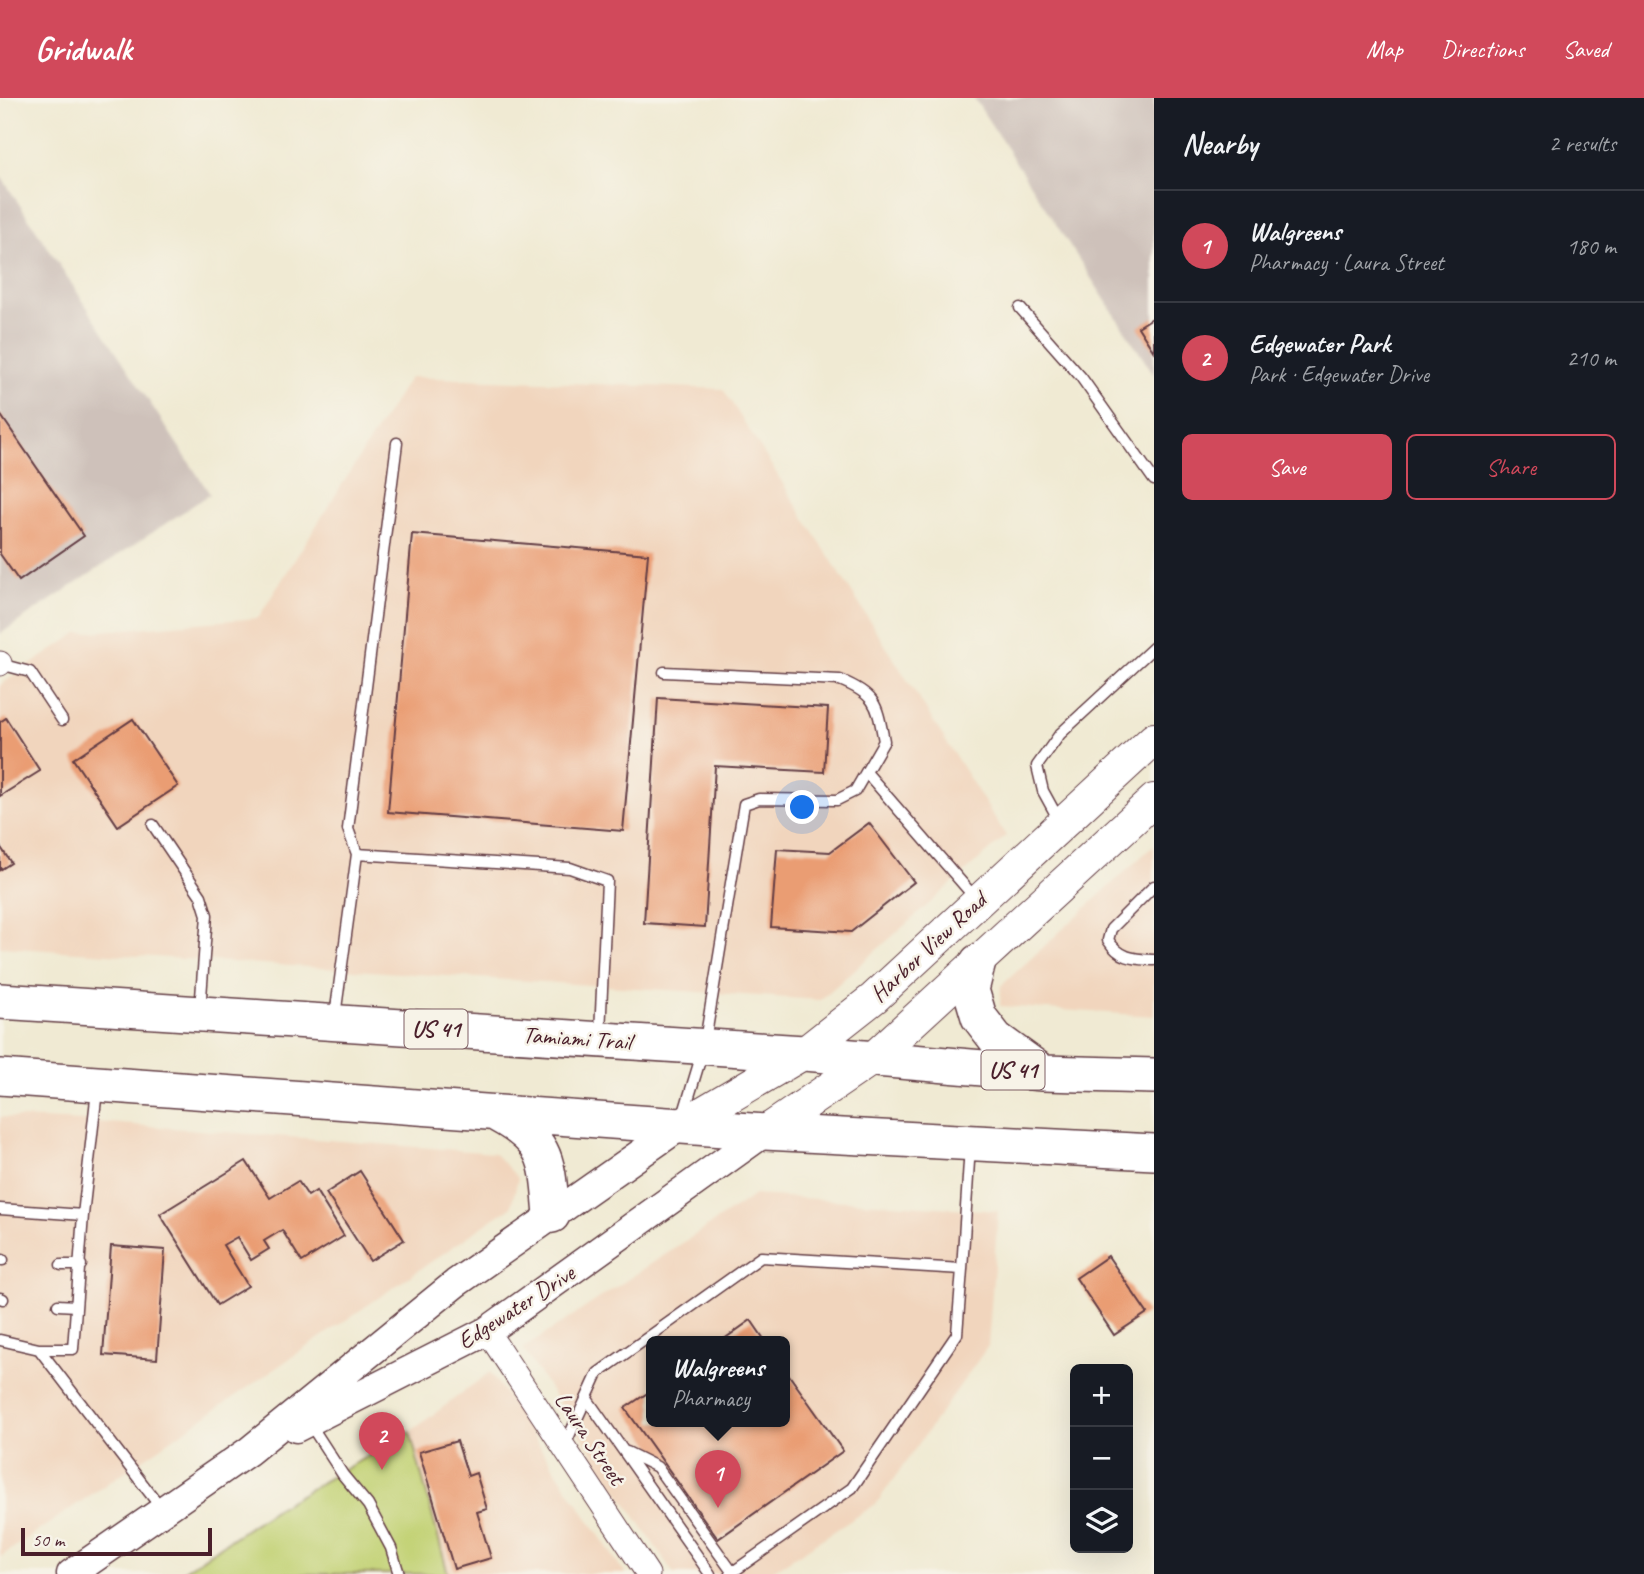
<!DOCTYPE html>
<html lang="en">
<head>
<meta charset="utf-8">
<style>
	:root { --surface:#171b24; --page:#20242c; --text:#f1f3f6; --muted:#9ea1a6; --line:#363941; --accent:#d1495b }
	body { margin:0; font-family:Caveat,sans-serif; background:var(--page); color:var(--text) }
	.controls { position:absolute; right:21px; bottom:21px; display:grid; overflow:hidden; border-radius:10px; box-shadow:0 7px 28px #0002 }
	.controls button { width:63px; height:63px; display:grid; place-items:center; padding:0; border:0; border-bottom:2px solid var(--line); background:var(--surface); color:var(--text); font:35px sans-serif }
	.scale { position:absolute; left:21px; bottom:18px; width:191px; box-sizing:border-box; padding-left:7px; border:4px solid #4a1f2b; border-top:0; font-size:19px; line-height:24px; white-space:nowrap; color:#4a1f2b; -webkit-text-stroke:5px #f7f3e8; paint-order:stroke }
	.you { position:absolute; left:803px; top:710px; width:24px; height:24px; margin:-18px; border:5px solid #fff; border-radius:50%; background:#1a73e8; box-shadow:0 0 0 10px #1a73e833 }
	.badge { display:grid; place-items:center; width:46px; height:46px; border-radius:50%; background:var(--accent); color:#fff; font-size:23px; font-weight:700 }
	.pin { position:absolute; translate:-50% -58px; filter:drop-shadow(0 2px 4px #0008) }
	.pin::after { content:''; position:absolute; top:37px; width:24px; height:21px; background:inherit; clip-path:polygon(0 0,100% 0,50% 100%) }
	.popup { position:absolute; left:646px; top:1238px; width:144px; height:91px; box-sizing:border-box; display:grid; place-content:center; border-radius:10px; background:var(--surface); filter:drop-shadow(0 2px 5px #0005); font-size:23px; white-space:nowrap; color:var(--muted) }
	.popup b { font-size:26px; color:var(--text) }
	.popup::after { content:''; position:absolute; left:50%; top:100%; margin-left:-14px; border:14px solid transparent; border-top-color:var(--surface) }
	.list { margin:0; padding:0; list-style:none }
	h2 { display:flex; justify-content:space-between; align-items:center; height:91px; margin:0; padding:0 28px; font-size:30px }
	h2 small { font-size:23px; font-weight:400; color:var(--muted) }
	.list li { display:grid; grid-template-columns:46px 1fr auto; gap:21px; align-items:center; box-sizing:border-box; height:112px; padding:0 28px; border-top:2px solid var(--line) }
	.list b { display:block; font-size:26px; white-space:nowrap }
	.list p { margin:0; font-size:23px; white-space:nowrap; color:var(--muted) }
	.list em { font-size:23px; font-style:normal; color:var(--muted) }
	.actions { display:flex; gap:14px; padding:21px 28px }
	.actions a { flex:1; padding:16px 0; border:2px solid var(--accent); border-radius:10px; text-align:center; font-size:24px; color:var(--accent) }
	.actions .main { background:var(--accent); color:#fff }
	.icon { flex:none; width:38px; height:38px; fill:none; stroke:currentColor; stroke-width:2; stroke-linecap:round; stroke-linejoin:round }
	.map { position:relative; flex:none; width:1154px; height:1476px; overflow:hidden }
	header { display:flex; align-items:center; gap:42px; box-sizing:border-box; height:98px; padding:0 35px; background:var(--accent); color:#fff }
	header strong { font-size:33px }
	nav { display:flex; gap:38px; margin-inline-start:auto; font-size:24px }
	main { display:flex }
	aside { flex:1; background:var(--surface) }
	.map>svg:first-child { display:block }
	.built { fill:#f1d5bd; fill-rule:evenodd }
	.industrial { fill:#cec1ba }
	.green { fill:#c2d274; stroke:#867850; stroke-width:2 }
	.building { fill:#ea9d73 }
	.lines { fill:none; stroke-linecap:round; stroke-linejoin:round }
	.service-casing { stroke:#633d44; stroke-width:13 }
	.minor-casing { stroke:#633d44; stroke-width:25 }
	.tertiary-casing { stroke:#633d44; stroke-width:31 }
	.secondary-casing { stroke:#633d44; stroke-width:34 }
	.primary-casing { stroke:#633d44; stroke-width:38 }
	.service { stroke:#fff; stroke-width:10 }
	.minor { stroke:#fff; stroke-width:23 }
	.tertiary { stroke:#fff; stroke-width:28 }
	.secondary { stroke:#fff; stroke-width:32 }
	.primary { stroke:#fff; stroke-width:35 }
	.labels { text-anchor:middle; stroke-width:5; stroke-linejoin:round; paint-order:stroke }
	.shield { fill:#f7f3e8; stroke:#7e5f64; stroke-width:2 }
	.shield-label { font-size:23px; font-weight:bold; fill:#4a1f2b }
	.street-label { font-size:24px; fill:#4a1f2b; stroke:#f7f3e8 }
</style>
</head>
<body>
<header>
<strong>Gridwalk</strong>
<nav><a>Map</a><a>Directions</a><a>Saved</a></nav>
</header>
<main>
<div class="map">
<svg width="1154" height="1476" viewBox="0 0 1154 1476">
	<rect width="100%" height="100%" fill="#f7f3e8"/>
	<filter id="ink" filterUnits="userSpaceOnUse"><feTurbulence type="fractalNoise" baseFrequency=".0143" numOctaves="2"/><feDisplacementMap in="SourceGraphic" scale="14" xChannelSelector="R" yChannelSelector="G"/><feConvolveMatrix kernelMatrix="1 2 1 2 8 2 1 2 1" color-interpolation-filters="sRGB"/></filter>
	<filter id="wash" filterUnits="userSpaceOnUse"><feTurbulence type="fractalNoise" baseFrequency=".00686" numOctaves="4" result="noise"/><feDisplacementMap in="SourceGraphic" scale="28" xChannelSelector="R" yChannelSelector="G"/><feGaussianBlur stdDeviation="1.57" result="paint"/><feColorMatrix in="noise" values="0 0 0 0 0 0 0 0 0 0 0 0 0 0 0 0 0 1.4 0 .05"/><feComposite in="paint" operator="in"/></filter>
	<g filter="url(#wash)">
		<rect width="100%" height="100%" fill="#f0ead3"/>
		<!-- built -->
		<path class="built" d="M410,279L723,291L1006,738L820,902L0,849V587L78,535L258,520Z
			M1154,747V918L1000,908L1001,888Z
			M0,1019L83,1023L494,1055L518,1080L511,1109L0,1459Z
			M755,1097L998,1113L988,1248L876,1406L768,1476H674L523,1251ZM652,1244H784V1324H652Z
			M490,1274L625,1476H448L410,1334Z"/>
		<!-- industrial -->
		<path class="industrial" d="M974,0H1154V277Z
			M0,77L210,396L0,536Z"/>
		<!-- green -->
		<path class="green" d="M410,1334L448,1476H179L277,1410Z"/>
		<g id="blocks">
			<!-- building -->
			<path class="building" d="M1154,219V254L1138,229Z
				M0,316L84,438L19,483L0,456Z
				M412,436L648,456L623,733L388,714Z
				M658,600L828,610L824,674L715,668L705,829L644,825Z
				M6,620L40,673L0,698V624Z
				M133,621L178,688L118,728L73,661Z
				M869,725L914,784L851,834L771,829L777,751L830,754Z
				M0,748L11,765L0,772Z
				M246,1063L270,1100L298,1083L308,1098L316,1093L344,1138L302,1164L282,1132L264,1143L269,1151L251,1162L237,1139L223,1147L248,1188L217,1207L160,1116Z
				M360,1073L404,1142L370,1163L326,1095Z
				M111,1148L165,1152L157,1261L103,1257Z
				M1108,1158L1147,1215L1114,1237L1076,1180Z
				M751,1222L766,1244H720Z
				M784,1270L843,1353L718,1441L625,1310L652,1292V1324H784Z
				M457,1343L468,1378L476,1375L487,1411L477,1414L491,1460L454,1471L419,1354Z"/>
		</g>
	</g>
	<g filter="url(#ink)">
		<use href="#blocks" fill-opacity="0" stroke="#633d44" stroke-width="2"/>
		<g class="lines">
			<defs>
				<path id="service" d="M1020,210L1081,279L1154,382
					M397,345L348,731L357,756L570,770L607,783L600,935
					M0,566L30,574L62,622
					M664,574L840,582C877,597 877,607 884,643L855,693L837,702L759,701L744,706L704,949L683,1018
					M866,674L976,801
					M1060,724L1043,693L1037,668L1060,636L1154,549
					M153,727L201,798L207,817L200,913
					M1154,788L1111,831L1108,842C1120,861 1134,861 1154,862
					M335,918L357,756
					M0,1111L83,1117
					M0,1162H3
					M61,1167H81
					M0,1200L3,1201
					M58,1207L76,1208
					M0,1242L39,1251L162,1411
					M39,1251H73L83,1117L97,992
					M587,1301L710,1476
					M310,1326L343,1377L368,1407L391,1450L399,1476
					M564,1349L598,1275L761,1159L962,1171L970,1048
					M627,1354L657,1369L733,1475
					M730,1476L852,1390L957,1236L962,1171"/>
				<path id="minor" d="M0,565V566
					M487,1233L648,1476"/>
				<path id="tertiary" d="M296,1330L487,1233L765,1034
					M71,1476L249,1353L456,1185L680,1028"/>
				<path id="secondary" d="M680,1028L804,955L874,900L1154,641
					M765,1034L872,961L1154,702"/>
				<path id="primary" d="M978,864L971,892L979,919L996,941L1043,975
					M0,903L804,955L1043,975L1154,978
					M0,979L765,1034L1154,1054
					M495,1015C549,1044 547,1061 552,1117"/>
			</defs>
			<!-- service casing -->
			<use href="#service" class="service-casing"/>
			<!-- minor casing -->
			<use href="#minor" class="minor-casing"/>
			<!-- tertiary casing -->
			<use href="#tertiary" class="tertiary-casing"/>
			<!-- secondary casing -->
			<use href="#secondary" class="secondary-casing"/>
			<!-- primary casing -->
			<use href="#primary" class="primary-casing"/>
			<!-- service -->
			<use href="#service" class="service"/>
			<!-- minor -->
			<use href="#minor" class="minor"/>
			<!-- tertiary -->
			<use href="#tertiary" class="tertiary"/>
			<!-- secondary -->
			<use href="#secondary" class="secondary"/>
			<!-- primary -->
			<use href="#primary" class="primary"/>
		</g>
	</g>
	<g class="labels">
		<!-- shield labels -->
		<g class="shield">
			<rect x="404.5" y="911.5" width="63" height="39" rx="5"/>
			<rect x="981.5" y="952.5" width="63" height="39" rx="5"/>
		</g>
		<g class="shield-label">
			<text x="436" y="939">US 41</text>
			<text x="1013" y="980">US 41</text>
		</g>
		<!-- street labels -->
		<g class="street-label">
			<text transform="translate(928 849) rotate(-43)" y="8">Harbor View Road</text>
			<text transform="translate(577 940) rotate(4)" y="8">Tamiami Trail</text>
			<text transform="translate(516 1209) rotate(-33)" y="8">Edgewater Drive</text>
			<text transform="translate(590 1340) rotate(56)" y="8">Laura Street</text>
		</g>
	</g>
</svg>
<div class="controls">
<button>+</button>
<button>−</button>
<button><svg class="icon" aria-label="layers" viewBox="0 0 24 24"><path d="M12 4l9 5-9 5-9-5zM3 14l9 5 9-5"/></svg></button>
</div>
<div class="scale">50 m</div>
<div class="you"></div>
<div class="pin badge" style="left:718px;top:1410px">1</div>
<div class="popup"><b>Walgreens</b>Pharmacy</div>
<div class="pin badge" style="left:382px;top:1372px">2</div>
</div>
<aside>
<h2>Nearby<small>2 results</small></h2>
<ul class="list">
<li><span class="badge">1</span><div><b>Walgreens</b><p>Pharmacy · Laura Street</p></div><em>180 m</em></li>
<li><span class="badge">2</span><div><b>Edgewater Park</b><p>Park · Edgewater Drive</p></div><em>210 m</em></li>
</ul>
<div class="actions"><a class="main">Save</a><a>Share</a></div>
</aside>
</main>
</body>
</html>
